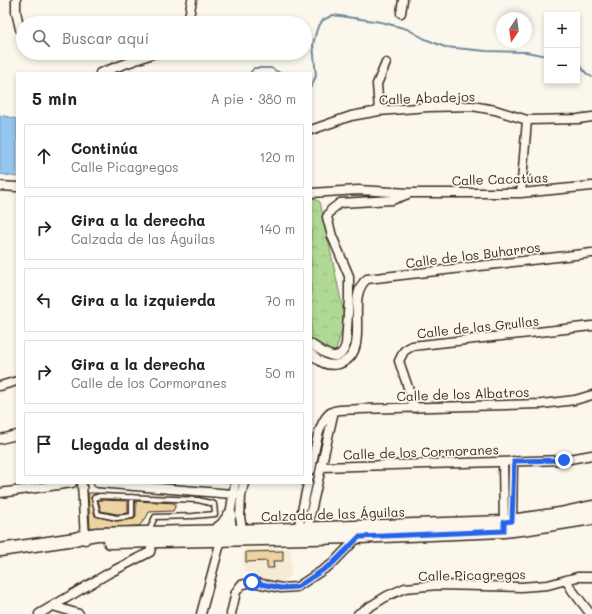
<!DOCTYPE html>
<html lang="es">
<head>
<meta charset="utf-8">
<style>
	:root { --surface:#fff; --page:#f6f6f6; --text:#222; --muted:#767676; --line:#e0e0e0 }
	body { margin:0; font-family:Mali,sans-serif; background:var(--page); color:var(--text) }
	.controls { position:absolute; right:12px; top:12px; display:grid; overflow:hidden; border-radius:0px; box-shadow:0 2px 6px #0003 }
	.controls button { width:36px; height:36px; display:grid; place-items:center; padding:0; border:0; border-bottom:1px solid var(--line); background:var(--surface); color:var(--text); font:20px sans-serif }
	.compass { position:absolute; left:496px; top:12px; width:36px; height:36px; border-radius:50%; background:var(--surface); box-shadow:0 2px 6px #0003; rotate:193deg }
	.stop { position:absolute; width:12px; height:12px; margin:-9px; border:3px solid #2563eb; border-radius:50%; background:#fff }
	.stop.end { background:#2563eb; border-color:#fff; box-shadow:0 1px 4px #0008 }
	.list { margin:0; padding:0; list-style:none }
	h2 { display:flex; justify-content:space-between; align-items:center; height:52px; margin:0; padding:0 16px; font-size:17px }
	h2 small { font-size:13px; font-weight:400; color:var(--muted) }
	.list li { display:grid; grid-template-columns:26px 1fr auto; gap:12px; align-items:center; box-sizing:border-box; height:64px; margin:0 8px 8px; padding:0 8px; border:1px solid var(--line); border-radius:0px }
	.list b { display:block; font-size:15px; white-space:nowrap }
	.list p { margin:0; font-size:13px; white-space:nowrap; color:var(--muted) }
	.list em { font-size:13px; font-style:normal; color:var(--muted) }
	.icon { flex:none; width:22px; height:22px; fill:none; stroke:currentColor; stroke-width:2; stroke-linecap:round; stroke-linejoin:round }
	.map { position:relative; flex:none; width:592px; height:614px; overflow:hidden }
	.search { position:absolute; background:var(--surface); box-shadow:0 2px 6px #0003; left:16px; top:16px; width:296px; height:44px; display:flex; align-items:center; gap:10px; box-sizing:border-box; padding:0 14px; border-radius:22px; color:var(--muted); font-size:15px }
	.panel { position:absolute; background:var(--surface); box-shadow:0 2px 6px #0003; left:16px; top:72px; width:296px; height:412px; border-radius:0px }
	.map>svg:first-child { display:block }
	.built { fill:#f6ecd6 }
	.forest { fill:url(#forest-crowns); stroke:#76825a }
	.water { fill:#95c6f1; stroke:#71889d }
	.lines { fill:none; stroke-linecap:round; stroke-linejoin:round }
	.stream { stroke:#71889d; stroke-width:2 }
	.building { fill:#ecd3a1; stroke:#3b2a1e }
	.service-casing { stroke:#3b2a1e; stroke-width:7 }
	.minor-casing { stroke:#3b2a1e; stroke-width:11 }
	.secondary-casing { stroke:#3b2a1e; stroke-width:15 }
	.service { stroke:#fbf7ec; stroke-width:4 }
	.minor { stroke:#fbf7ec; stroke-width:8 }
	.secondary { stroke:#fbf7ec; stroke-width:12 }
	.route { stroke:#2563eb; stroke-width:5 }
	.labels { text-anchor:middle; stroke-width:3.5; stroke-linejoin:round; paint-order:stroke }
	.street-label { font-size:13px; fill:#3b2a1e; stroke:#fbf7ec }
</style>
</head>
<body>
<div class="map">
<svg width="592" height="614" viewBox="0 0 592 614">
	<defs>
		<pattern id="forest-crowns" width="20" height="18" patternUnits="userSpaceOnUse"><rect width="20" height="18" fill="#b0d996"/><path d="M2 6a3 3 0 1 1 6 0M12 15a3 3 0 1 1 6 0" fill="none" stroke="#98ba81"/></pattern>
	</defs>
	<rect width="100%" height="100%" fill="#fbf7ec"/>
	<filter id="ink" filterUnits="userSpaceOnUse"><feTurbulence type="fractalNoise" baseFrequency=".025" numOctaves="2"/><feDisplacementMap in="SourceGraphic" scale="8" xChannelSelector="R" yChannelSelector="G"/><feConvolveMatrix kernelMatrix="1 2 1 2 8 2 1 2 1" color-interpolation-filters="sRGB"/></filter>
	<g filter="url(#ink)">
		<!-- built -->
		<path class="built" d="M290,548L292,572L291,576L284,581L277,583L265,581L255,577L251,573H246L242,565L244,549Z"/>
		<!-- forest -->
		<path class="forest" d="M311,196L320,202L345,319L334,357L311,344Z"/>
		<!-- water -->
		<path class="water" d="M0,115L17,119V177L0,174Z"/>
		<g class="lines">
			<!-- stream -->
			<path class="stream" d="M577,63L587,74L592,77
				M250,73L254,68H271L280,73
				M311,87L316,76L313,44L317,29L323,20L333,15L381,22L407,29L425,39L445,47L486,51L526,52L547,56"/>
		</g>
		<!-- building -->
		<path class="building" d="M88,493H98L93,495L91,497L95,516L116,521L134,519L136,516V501L175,503V507L173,511L149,512L146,518L139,526L90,528Z
			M98,500L128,501V513L117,514L101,511Z
			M283,551V561H273L274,568H267V561L246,562V552Z"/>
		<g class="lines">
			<defs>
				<path id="service" d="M132,497V516L117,518L98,514L94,498L100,496L198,500L214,504L215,514L193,516L155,517L151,526L153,532"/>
				<path id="minor" d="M16,0V12L20,29
					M401,13L403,0
					M188,23L192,0
					M100,73L155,53
					M379,111L377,84L386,63
					M311,130L351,116L379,111L428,107L472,106L495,110L527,120L578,119L592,117
					M0,186L17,187
					M311,193L358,190L409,193H521L592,186
					M521,193L527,120
					M311,344C324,353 340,366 346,344L349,299V276L332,236L327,217L331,210L340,203L392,200L408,194
					M311,354C320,362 327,367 339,364C374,353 343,298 367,279L592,253
					M0,386L17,381
					M415,408L399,361L404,351L412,346L592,326
					M0,439L17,435
					M503,462L504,527
					M321,467L564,460L592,455
					M311,470C314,455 318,416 334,411C342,409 352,410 360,409L542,404L575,400L592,395
					M82,483L85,540
					M98,483L232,494L241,496
					M0,493L72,483
					M512,525L513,461
					M298,529L308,483
					M307,529L334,411
					M243,534L240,517L241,496L244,483
					M233,535L230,515L235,483
					M566,580L572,590L589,612L592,614
					M53,606L79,614
					M39,614L109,573L150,552L153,541
					M201,614L221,540
					M231,614L236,592L241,585L252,582L281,588L297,587L332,564L359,536
					M358,614L387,596L405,588L438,585L521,587L548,585L577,577H592"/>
				<path id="secondary" d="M215,531L223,525L230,515
					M110,542L359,537L504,531L529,528L592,518
					M0,550L75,539L85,536L97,534L233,531L504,522L560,514L592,507"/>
			</defs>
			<!-- service casing -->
			<use href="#service" class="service-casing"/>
			<!-- minor casing -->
			<use href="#minor" class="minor-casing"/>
			<!-- secondary casing -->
			<use href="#secondary" class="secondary-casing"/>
			<!-- service -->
			<use href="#service" class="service"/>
			<!-- minor -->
			<use href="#minor" class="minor"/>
			<!-- secondary -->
			<use href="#secondary" class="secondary"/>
		</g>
	</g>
	<g class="lines" filter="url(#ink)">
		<!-- route -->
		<path class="route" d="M252,582L281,588L297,587L332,564L359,537L504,531V522L512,521L514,461L564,460"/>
	</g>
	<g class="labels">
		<!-- street labels -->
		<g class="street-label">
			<text transform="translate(427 98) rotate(-2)" y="5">Calle Abadejos</text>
			<text transform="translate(500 179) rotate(-2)" y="5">Calle Cacatúas</text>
			<text transform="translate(473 255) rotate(-7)" y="5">Calle de los Buharros</text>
			<text transform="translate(478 327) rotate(-6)" y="5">Calle de las Grullas</text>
			<text transform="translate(463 394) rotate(-2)" y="5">Calle de los Albatros</text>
			<text transform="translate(421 452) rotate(-2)" y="5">Calle de los Cormoranes</text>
			<text transform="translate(333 514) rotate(-2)" y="5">Calzada de las Águilas</text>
			<text transform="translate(472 575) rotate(-1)" y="5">Calle Picagregos</text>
		</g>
	</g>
</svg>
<div class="controls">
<button>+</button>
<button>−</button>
</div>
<svg class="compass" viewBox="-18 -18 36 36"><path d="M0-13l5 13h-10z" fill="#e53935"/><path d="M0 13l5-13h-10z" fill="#767676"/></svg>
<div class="stop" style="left:252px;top:582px"></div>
<div class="stop end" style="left:564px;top:460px"></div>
<div class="search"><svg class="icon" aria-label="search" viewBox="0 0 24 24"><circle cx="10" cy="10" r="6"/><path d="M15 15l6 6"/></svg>Buscar aquí</div>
<section class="panel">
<h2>5 min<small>A pie · 380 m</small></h2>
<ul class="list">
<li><svg class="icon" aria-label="ahead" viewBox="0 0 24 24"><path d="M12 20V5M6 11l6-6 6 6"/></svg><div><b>Continúa</b><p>Calle Picagregos</p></div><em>120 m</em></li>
<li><svg class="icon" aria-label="right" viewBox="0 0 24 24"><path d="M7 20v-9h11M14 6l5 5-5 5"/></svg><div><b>Gira a la derecha</b><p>Calzada de las Águilas</p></div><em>140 m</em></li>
<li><svg class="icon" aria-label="left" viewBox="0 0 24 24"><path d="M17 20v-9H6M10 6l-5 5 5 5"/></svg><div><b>Gira a la izquierda</b></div><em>70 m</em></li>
<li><svg class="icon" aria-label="right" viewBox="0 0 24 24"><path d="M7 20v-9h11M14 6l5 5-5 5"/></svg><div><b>Gira a la derecha</b><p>Calle de los Cormoranes</p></div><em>50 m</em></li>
<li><svg class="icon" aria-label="arrive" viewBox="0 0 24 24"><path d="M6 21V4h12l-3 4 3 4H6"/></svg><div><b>Llegada al destino</b></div></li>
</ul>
</section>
</div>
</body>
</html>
